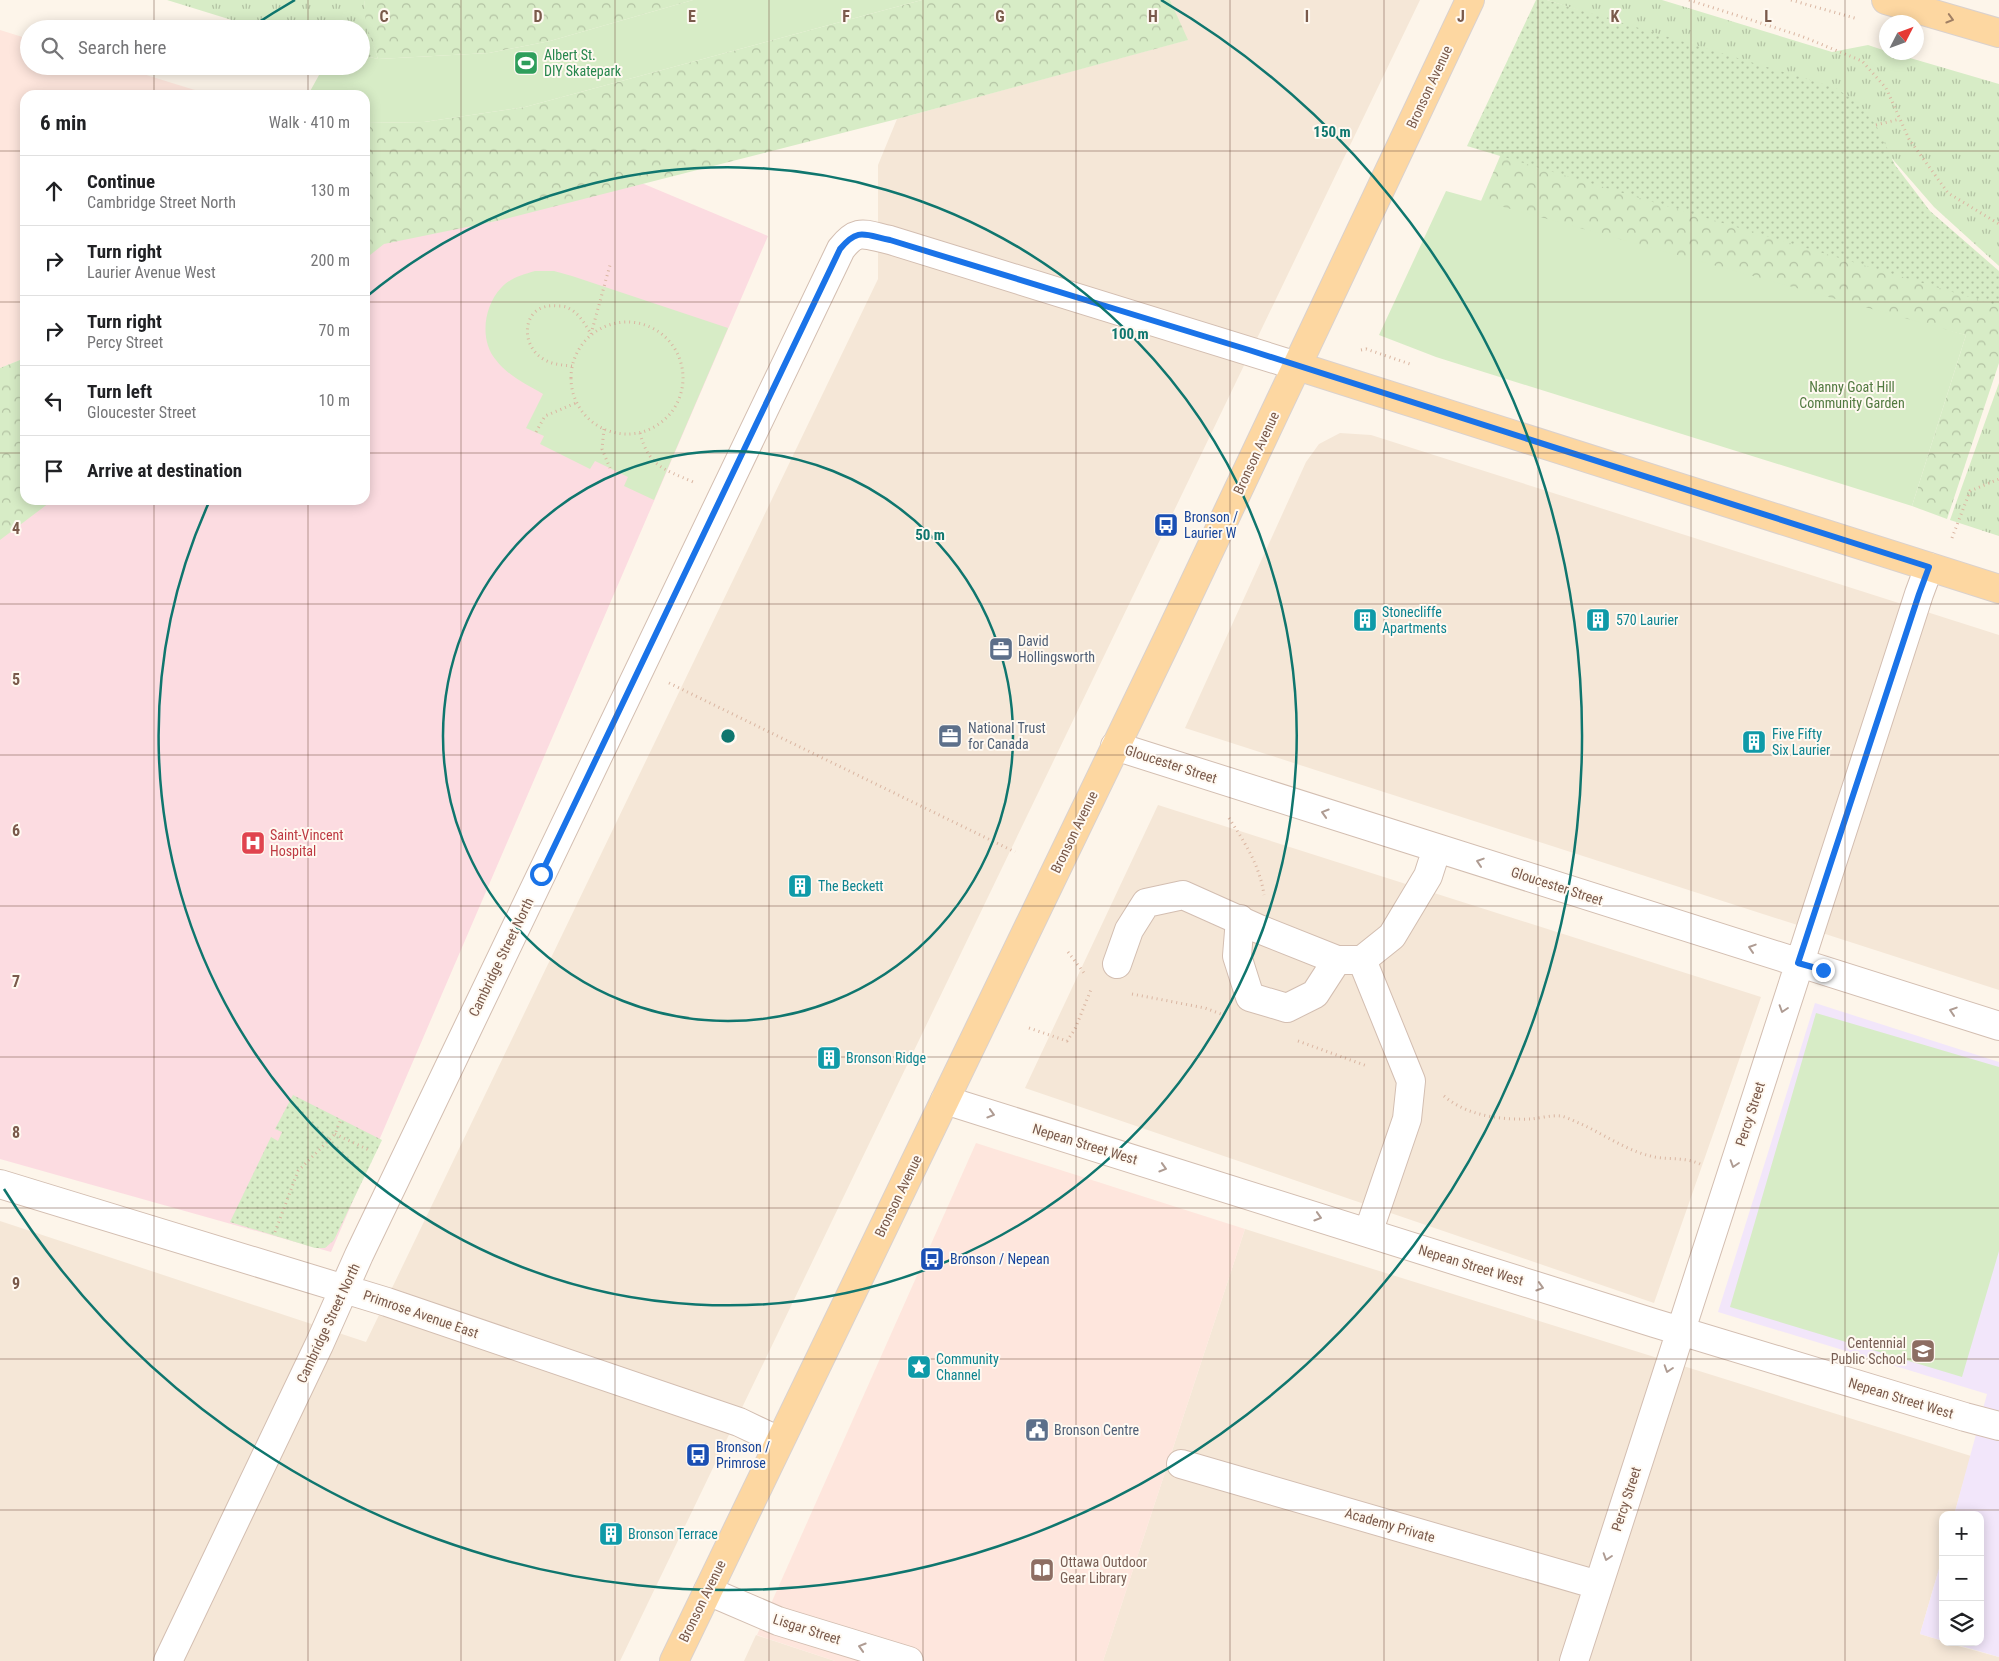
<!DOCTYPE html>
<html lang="en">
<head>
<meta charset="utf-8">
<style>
	:root { --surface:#fff; --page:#f6f6f6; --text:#202124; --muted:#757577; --line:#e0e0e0 }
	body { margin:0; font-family:"Roboto Condensed",sans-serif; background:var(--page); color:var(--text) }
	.controls { position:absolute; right:15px; bottom:15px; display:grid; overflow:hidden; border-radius:10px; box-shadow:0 2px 12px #0003 }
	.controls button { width:45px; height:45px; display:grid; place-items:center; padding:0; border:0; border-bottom:1px solid var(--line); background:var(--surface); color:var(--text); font:25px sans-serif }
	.compass { position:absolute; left:1879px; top:15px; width:45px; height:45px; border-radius:50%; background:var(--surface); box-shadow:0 2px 12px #0003; rotate:48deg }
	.stop { position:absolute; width:15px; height:15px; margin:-11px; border:4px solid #1a73e8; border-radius:50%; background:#fff }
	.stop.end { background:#1a73e8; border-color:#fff; box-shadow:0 1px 5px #0008 }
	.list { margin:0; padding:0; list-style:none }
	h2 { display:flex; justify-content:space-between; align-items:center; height:65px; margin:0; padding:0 20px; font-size:21px }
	h2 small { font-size:16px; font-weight:400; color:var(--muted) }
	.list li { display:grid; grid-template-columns:32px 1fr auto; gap:15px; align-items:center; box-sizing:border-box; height:70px; padding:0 20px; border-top:1px solid var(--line) }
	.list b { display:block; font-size:19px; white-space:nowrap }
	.list p { margin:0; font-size:16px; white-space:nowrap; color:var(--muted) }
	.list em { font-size:16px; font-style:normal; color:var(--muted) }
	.icon { flex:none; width:28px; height:28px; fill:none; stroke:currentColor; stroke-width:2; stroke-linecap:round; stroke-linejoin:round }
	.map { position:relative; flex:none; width:1999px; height:1661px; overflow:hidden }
	.search { position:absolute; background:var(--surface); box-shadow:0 2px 12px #0003; left:20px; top:20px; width:350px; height:55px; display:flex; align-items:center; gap:12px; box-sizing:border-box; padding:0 18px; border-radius:28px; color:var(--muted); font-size:19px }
	.panel { position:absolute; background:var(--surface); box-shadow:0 2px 12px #0003; left:20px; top:90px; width:350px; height:415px; border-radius:15px }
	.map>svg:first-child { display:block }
	.residential { fill:#f5e7d7 }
	.commercial { fill:#fee6dd }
	.education { fill:#f2e6fa }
	.medical { fill:#fcdce1 }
	.grass { fill:url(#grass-tufts) }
	.forest { fill:url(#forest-crowns) }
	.park { fill:url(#park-dots) }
	.garden { fill:#d7ecc6 }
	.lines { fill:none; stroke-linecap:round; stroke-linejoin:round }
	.minor-casing { stroke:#d3beb1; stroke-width:30 }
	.major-casing { stroke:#dad1cd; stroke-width:30 }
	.path { stroke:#dab6a2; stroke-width:3; stroke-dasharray:1 4; stroke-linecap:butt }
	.minor { stroke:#fff; stroke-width:28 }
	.major { stroke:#fdd7a1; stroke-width:28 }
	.oneway { stroke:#a18065 }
	.oneway2 { stroke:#af9c93 }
	.route { stroke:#1a73e8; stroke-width:6 }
	.grid { fill:none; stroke:#7a5a4b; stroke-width:1; stroke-opacity:0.55 }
	.ring { fill:none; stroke:#0f766e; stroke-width:2.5 }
	.labels { text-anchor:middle; stroke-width:4; stroke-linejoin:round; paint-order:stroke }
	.leisure-label { font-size:14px; fill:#27864d; stroke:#fff9f1; text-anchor:start }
	.street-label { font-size:14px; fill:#7a5a4b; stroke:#fff9f1 }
	.park-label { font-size:14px; fill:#527a40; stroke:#fff9f1 }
	.transit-label { font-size:14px; fill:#164399; stroke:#fff9f1; text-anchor:start }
	.culture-label { font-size:14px; fill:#0d838f; stroke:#fff9f1; text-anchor:start }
	.service-label { font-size:14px; fill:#4e5e75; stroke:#fff9f1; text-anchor:start }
	.health-label { font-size:14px; fill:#be3a42; stroke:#fff9f1; text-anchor:start }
	.education-label { font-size:14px; fill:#785e54; stroke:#fff9f1; text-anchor:end }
	.grid-label { font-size:16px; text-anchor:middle; font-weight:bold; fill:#7a5a4b; stroke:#fff9f1; stroke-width:4; stroke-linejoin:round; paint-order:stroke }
	.centre { fill:#0f766e; stroke:#fff9f1; stroke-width:2.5 }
	.ring-label { font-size:15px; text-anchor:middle; font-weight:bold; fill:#0f766e; stroke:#fff9f1; stroke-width:4; stroke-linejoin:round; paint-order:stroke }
</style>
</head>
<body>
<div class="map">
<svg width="1999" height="1661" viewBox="0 0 1999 1661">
	<defs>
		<pattern id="grass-tufts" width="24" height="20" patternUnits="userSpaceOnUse" patternTransform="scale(1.25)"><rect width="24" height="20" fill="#d7ecc6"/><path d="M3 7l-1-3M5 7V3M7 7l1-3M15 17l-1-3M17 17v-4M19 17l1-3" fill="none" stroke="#b3c2a3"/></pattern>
		<pattern id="forest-crowns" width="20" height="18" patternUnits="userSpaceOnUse" patternTransform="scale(1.25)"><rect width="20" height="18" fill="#d7ecc6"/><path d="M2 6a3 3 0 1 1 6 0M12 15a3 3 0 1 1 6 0" fill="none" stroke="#b3c2a3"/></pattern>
		<pattern id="park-dots" width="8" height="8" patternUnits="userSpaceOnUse" patternTransform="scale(1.25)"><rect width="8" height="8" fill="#d7ecc6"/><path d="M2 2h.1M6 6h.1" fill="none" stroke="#b3c2a3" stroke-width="1.8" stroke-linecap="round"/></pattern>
	</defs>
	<rect width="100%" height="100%" fill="#fdf5ea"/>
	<!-- residential -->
	<path class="residential" d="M1170,0H1420L620,1661H0V1221L366,1342L878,279V165L897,119L1187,40Z
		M1340,433L1371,435L1999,635V990L1185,728L1306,462L1319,444Z
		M1158,805L1761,997L1654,1303L1025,1088Z
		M1245,1229L1971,1456L1954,1515H1943V1555L1920,1634L1943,1641V1642L1999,1657V1661H1103Z
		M756,1635L835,1661H744Z"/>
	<!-- commercial -->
	<path class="commercial" d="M0,30L29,39V66H117L211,95H25V358L0,368Z
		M976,1143L1245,1229L1103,1661H835L757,1635Z"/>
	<!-- education -->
	<path class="education" d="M1815,1003L1999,1062V1657L1948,1642H1980V1515H1954L1987,1394L1718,1312Z
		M1943,1555V1641L1920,1634Z"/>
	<!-- medical -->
	<path class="medical" d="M546,143L768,236L331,1252L0,1159V467L25,500H365V251Z"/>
	<!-- grass -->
	<path class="grass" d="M167,0H364L367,24L378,59L361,55V29H261Z
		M1547,0H1662L1832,52L1868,45L1886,51V52L1893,53L1999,84V266L1934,207L1835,93Z
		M1999,383V536L1950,520Z"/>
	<!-- forest -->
	<path class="forest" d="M364,0H693L550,41L489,53L378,59L366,24Z
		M922,0H1170L1188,40L897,119L501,220L384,244L365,259V123L424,122L525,107Z
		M1504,147L1999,277V363L1947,519L1912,506L1966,335L1468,217L1481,201Z
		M25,358V500H53L0,540V368Z"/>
	<!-- park -->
	<path class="park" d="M1536,0H1547L1836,88L1857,103L1876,125L1895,165L1930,211L1999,271V306L1467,146Z
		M293,1095L382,1140L334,1240L325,1248H315L230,1222L271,1137L278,1141L282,1132L275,1129Z"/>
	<!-- garden -->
	<path class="garden" d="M693,0H922L525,107L424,122L365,123V95H308L324,66H361V55L378,59L489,53L550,41Z
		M1446,191L1966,335L1912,506L1436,357L1379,335Z
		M535,271H554L572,276L728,328L654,500L624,486L628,477L595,461L590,469L540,444L544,436L526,428L543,394C526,384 508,376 496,360C479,340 484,306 501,288C510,278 522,275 535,271Z
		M1816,1013L1999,1067V1251L1962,1377L1730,1307Z"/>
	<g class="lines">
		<defs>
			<path id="minor" d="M1115,746L1999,1026
				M1240,919L1237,956L1250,997L1287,1008L1315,994L1337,960
				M1362,960L1411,1081L1407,1119L1368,1233
				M1117,964L1129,930L1146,903L1183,895L1259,929L1337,960H1362L1392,936L1428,876L1437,848
				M945,1100L1654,1323L1965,1417L1999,1426
				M0,1184L387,1302L739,1422L779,1441
				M1181,1464L1598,1585
				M708,1591L778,1621L909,1661
				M168,1661L319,1345L359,1255L841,249C858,227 865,235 890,240L1297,366
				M1574,1661L1919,594L1929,567"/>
			<path id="major" d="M1886,0L1999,33
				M1297,366L1999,589
				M674,1661L1170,634L1470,0"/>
		</defs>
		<!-- minor casing -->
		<use href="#minor" class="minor-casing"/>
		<!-- major casing -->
		<use href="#major" class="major-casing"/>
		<!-- path -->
		<path class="path" d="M1689,0L1801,36L1862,61L1886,88L1909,139L1948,193L1999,224
			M1791,0L1858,19
			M1876,125L1900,119
			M571 378a56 56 0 1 1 112 0a56 56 0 1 1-112 0Z
			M591,334L610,265
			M1361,350L1366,349L1410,364
			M572,366C563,365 554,365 545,360C518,346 522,302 557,306C561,306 565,306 568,308C579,313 585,324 591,334
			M604,429L602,449L610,468
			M536,432L545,416L576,403
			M640,433C649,467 664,469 693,482
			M1952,538L1970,491L1999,479
			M669,683L1015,852
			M1229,818C1245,843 1260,866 1264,895
			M1068,952L1084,973
			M1132,994L1205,1008L1221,1014
			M1029,1028L1067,1041L1075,1029L1092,987
			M1298,1041L1367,1066
			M1444,1096C1467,1116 1501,1120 1531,1119C1540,1118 1552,1115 1561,1116C1567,1117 1573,1121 1579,1123C1604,1134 1628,1152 1655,1157C1671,1160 1685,1157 1700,1164
			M335,1134L371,1151
			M275,1232L298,1171L335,1134L341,1119"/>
		<!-- minor -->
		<use href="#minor" class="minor"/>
		<!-- major -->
		<use href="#major" class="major"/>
	</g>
	<!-- one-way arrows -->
	<defs><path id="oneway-chevron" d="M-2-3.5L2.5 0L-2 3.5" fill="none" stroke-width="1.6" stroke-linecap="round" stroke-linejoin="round" transform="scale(1.25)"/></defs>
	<use class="oneway" href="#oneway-chevron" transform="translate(1950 19) rotate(16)"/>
	<g class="oneway2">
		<use href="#oneway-chevron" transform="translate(1325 813) rotate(-163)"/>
		<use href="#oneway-chevron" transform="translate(1480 862) rotate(-162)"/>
		<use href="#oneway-chevron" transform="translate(1752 948) rotate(-162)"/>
		<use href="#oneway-chevron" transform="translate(1783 1009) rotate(108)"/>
		<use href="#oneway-chevron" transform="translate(1953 1011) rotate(-162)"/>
		<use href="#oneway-chevron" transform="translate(991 1114) rotate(17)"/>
		<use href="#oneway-chevron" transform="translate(1734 1164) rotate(108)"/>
		<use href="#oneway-chevron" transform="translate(1163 1168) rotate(17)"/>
		<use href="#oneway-chevron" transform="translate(1318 1217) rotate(17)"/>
		<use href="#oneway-chevron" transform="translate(1540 1287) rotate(17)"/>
		<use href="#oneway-chevron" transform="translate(1668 1369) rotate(108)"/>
		<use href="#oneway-chevron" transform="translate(1607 1557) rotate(108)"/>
		<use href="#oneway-chevron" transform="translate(862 1647) rotate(-163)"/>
	</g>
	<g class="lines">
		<!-- route -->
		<path class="route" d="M541,874L840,249C858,227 865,235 890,240L1249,350L1929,567L1919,594L1798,963L1823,970"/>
	</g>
	<!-- grid -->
	<path class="grid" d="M154,0V29M308,0V29M461,0V1661M615,0V1661M769,0V1661M923,0V1661M1076,0V1661M1230,0V1661M1384,0V1661M1538,0V1661M1691,0V1661M1845,0V1661M154,66V95M308,66V95M0,151H25M365,151H1999M0,302H25M365,302H1999M0,453H25M365,453H1999M154,500V1661M308,500V1661M0,604H1999M0,755H1999M0,906H1999M0,1057H1999M0,1208H1999M0,1359H1999M0,1510H1999"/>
	<!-- distance rings -->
	<g class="ring">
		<circle cx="728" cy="736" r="285"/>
		<path d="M366 297A569 569 0 1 1 210 500"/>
		<path d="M250 28A854 854 0 0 1 295 0M1161 0A854 854 0 1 1 4 1189"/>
	</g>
	<!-- icons -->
	<defs>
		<symbol id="stadium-square" viewBox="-11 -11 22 22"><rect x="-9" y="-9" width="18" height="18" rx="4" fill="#2e9e5b" stroke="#fff9f1"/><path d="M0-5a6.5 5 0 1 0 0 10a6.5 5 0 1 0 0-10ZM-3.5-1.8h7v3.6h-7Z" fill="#fff"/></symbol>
		<symbol id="bus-square" viewBox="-11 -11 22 22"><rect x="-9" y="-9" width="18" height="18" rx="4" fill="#1a4fb4" stroke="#fff9f1"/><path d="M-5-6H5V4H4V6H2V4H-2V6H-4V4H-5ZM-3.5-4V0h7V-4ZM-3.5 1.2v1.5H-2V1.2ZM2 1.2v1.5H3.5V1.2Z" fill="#fff"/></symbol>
		<symbol id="building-square" viewBox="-11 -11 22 22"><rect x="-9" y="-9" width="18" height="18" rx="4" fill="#0f9aa8" stroke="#fff9f1"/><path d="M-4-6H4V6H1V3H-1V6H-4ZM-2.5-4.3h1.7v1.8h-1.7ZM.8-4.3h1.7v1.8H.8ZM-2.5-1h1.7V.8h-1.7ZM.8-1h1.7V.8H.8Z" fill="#fff"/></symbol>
		<symbol id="office-square" viewBox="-11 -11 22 22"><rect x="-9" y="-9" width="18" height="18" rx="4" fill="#5c6f8a" stroke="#fff9f1"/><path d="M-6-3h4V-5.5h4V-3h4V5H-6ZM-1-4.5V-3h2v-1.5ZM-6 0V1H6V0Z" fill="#fff"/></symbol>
		<symbol id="hospital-square" viewBox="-11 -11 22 22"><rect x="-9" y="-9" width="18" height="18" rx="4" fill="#e0444e" stroke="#fff9f1"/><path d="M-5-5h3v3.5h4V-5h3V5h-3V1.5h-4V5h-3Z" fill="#fff"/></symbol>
		<symbol id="school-square" viewBox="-11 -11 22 22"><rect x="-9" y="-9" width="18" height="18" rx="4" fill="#8d6e63" stroke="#fff9f1"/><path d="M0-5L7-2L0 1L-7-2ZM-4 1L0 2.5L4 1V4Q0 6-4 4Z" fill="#fff"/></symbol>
		<symbol id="sight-square" viewBox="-11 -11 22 22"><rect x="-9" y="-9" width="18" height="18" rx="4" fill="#0f9aa8" stroke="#fff9f1"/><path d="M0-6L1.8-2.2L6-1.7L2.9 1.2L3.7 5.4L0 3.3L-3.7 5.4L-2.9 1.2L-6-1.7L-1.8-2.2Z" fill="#fff"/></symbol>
		<symbol id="civic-square" viewBox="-11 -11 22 22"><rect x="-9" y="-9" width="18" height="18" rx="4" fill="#5c6f8a" stroke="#fff9f1"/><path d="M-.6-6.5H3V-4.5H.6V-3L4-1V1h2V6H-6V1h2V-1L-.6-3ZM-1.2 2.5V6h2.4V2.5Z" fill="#fff"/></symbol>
		<symbol id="library-square" viewBox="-11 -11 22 22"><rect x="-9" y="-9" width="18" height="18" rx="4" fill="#8d6e63" stroke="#fff9f1"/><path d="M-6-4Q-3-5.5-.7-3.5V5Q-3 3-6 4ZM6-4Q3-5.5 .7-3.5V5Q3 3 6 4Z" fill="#fff"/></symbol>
	</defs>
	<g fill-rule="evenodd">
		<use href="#stadium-square" x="512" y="49" width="28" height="28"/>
		<use href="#bus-square" x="1152" y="511" width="28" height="28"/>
		<use href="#building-square" x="1351" y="606" width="28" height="28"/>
		<use href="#building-square" x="1584" y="606" width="28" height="28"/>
		<use href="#office-square" x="987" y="635" width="28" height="28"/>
		<use href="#office-square" x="936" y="722" width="28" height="28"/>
		<use href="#building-square" x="1740" y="728" width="28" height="28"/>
		<use href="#hospital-square" x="239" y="829" width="28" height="28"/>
		<use href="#building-square" x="786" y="872" width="28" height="28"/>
		<use href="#building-square" x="815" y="1044" width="28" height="28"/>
		<use href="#bus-square" x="918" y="1245" width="28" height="28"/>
		<use href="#school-square" x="1909" y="1337" width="28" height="28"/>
		<use href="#sight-square" x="905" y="1353" width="28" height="28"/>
		<use href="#civic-square" x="1023" y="1416" width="28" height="28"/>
		<use href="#bus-square" x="684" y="1441" width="28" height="28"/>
		<use href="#building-square" x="597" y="1520" width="28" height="28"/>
		<use href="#library-square" x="1028" y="1556" width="28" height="28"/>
	</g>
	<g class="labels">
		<!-- leisure labels -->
		<g class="leisure-label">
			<text x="544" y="60">Albert St.<tspan x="544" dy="16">DIY Skatepark</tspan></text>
		</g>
		<!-- street labels -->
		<g class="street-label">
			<text transform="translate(1429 87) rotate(-65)" y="5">Bronson Avenue</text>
			<text transform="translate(1256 453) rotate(-65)" y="5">Bronson Avenue</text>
			<text transform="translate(1171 764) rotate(18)" y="5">Gloucester Street</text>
			<text transform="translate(1074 832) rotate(-64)" y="5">Bronson Avenue</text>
			<text transform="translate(1557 886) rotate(18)" y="5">Gloucester Street</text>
			<text transform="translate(501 957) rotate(-64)" y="5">Cambridge Street North</text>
			<text transform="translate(1750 1114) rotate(-72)" y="5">Percy Street</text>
			<text transform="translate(1085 1144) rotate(17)" y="5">Nepean Street West</text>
			<text transform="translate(898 1196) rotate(-64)" y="5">Bronson Avenue</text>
			<text transform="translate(1471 1265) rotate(17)" y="5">Nepean Street West</text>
			<text transform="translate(421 1314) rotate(19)" y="5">Primrose Avenue East</text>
			<text transform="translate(328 1323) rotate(-65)" y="5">Cambridge Street North</text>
			<text transform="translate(1901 1398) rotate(17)" y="5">Nepean Street West</text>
			<text transform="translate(1626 1499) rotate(-72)" y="5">Percy Street</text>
			<text transform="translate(1390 1525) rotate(16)" y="5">Academy Private</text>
			<text transform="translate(702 1601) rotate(-64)" y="5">Bronson Avenue</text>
			<text transform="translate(807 1629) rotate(18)" y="5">Lisgar Street</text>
		</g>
		<!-- park labels -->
		<g class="park-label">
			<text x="1852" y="392">Nanny Goat Hill<tspan x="1852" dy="16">Community Garden</tspan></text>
		</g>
		<!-- transit labels -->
		<g class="transit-label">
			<text x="1184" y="522">Bronson /<tspan x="1184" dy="16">Laurier W</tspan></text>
			<text x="950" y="1264">Bronson / Nepean</text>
			<text x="716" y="1452">Bronson /<tspan x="716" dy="16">Primrose</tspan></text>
		</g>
		<!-- culture labels -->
		<g class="culture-label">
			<text x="1382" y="617">Stonecliffe<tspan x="1382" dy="16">Apartments</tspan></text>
			<text x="1616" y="625">570 Laurier</text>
			<text x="1772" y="739">Five Fifty<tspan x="1772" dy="16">Six Laurier</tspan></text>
			<text x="818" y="891">The Beckett</text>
			<text x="846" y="1063">Bronson Ridge</text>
			<text x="936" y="1364">Community<tspan x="936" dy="16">Channel</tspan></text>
			<text x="628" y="1539">Bronson Terrace</text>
		</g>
		<!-- service labels -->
		<g class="service-label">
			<text x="1018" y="646">David<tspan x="1018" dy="16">Hollingsworth</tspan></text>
			<text x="968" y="733">National Trust<tspan x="968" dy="16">for Canada</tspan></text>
			<text x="1054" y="1435">Bronson Centre</text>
		</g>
		<!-- health labels -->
		<g class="health-label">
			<text x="270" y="840">Saint-Vincent<tspan x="270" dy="16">Hospital</tspan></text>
		</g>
		<!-- education labels -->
		<g class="education-label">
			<text x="1906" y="1348">Centennial<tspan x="1906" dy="16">Public School</tspan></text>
			<text x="1060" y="1567" text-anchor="start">Ottawa Outdoor<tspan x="1060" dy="16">Gear Library</tspan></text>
		</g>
	</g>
	<g class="grid-label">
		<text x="384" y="22">C</text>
		<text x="538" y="22">D</text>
		<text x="692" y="22">E</text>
		<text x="846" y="22">F</text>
		<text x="1000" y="22">G</text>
		<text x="1153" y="22">H</text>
		<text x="1307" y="22">I</text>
		<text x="1461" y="22">J</text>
		<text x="1615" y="22">K</text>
		<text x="1768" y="22">L</text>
		<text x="16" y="534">4</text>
		<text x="16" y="685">5</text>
		<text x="16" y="836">6</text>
		<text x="16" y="987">7</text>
		<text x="16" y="1138">8</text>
		<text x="16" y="1289">9</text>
	</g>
	<circle cx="728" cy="736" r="8" class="centre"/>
	<g class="ring-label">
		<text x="1332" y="137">150 m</text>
		<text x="1130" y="339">100 m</text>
		<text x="930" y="540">50 m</text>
	</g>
</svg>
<div class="controls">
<button>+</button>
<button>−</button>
<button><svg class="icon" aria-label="layers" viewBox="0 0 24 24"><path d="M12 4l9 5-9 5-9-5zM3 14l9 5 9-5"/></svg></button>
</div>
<svg class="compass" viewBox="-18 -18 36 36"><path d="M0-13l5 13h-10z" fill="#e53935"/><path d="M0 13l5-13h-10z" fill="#757577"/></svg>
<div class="stop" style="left:541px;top:874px"></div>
<div class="stop end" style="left:1823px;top:970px"></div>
<div class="search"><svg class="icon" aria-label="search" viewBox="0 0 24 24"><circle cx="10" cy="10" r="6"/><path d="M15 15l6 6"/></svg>Search here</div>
<section class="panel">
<h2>6 min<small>Walk · 410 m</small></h2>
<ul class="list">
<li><svg class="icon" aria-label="ahead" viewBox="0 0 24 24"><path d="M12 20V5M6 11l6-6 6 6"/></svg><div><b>Continue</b><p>Cambridge Street North</p></div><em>130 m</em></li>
<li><svg class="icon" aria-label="right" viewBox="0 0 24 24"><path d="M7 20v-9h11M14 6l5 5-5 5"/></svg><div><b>Turn right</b><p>Laurier Avenue West</p></div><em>200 m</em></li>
<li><svg class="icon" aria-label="right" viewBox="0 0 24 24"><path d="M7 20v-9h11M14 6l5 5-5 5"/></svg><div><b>Turn right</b><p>Percy Street</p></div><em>70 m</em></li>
<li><svg class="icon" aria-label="left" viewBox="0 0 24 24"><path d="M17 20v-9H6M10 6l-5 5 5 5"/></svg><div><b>Turn left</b><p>Gloucester Street</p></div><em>10 m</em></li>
<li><svg class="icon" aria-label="arrive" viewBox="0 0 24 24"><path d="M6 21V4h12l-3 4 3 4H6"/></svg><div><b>Arrive at destination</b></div></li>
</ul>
</section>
</div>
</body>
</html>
